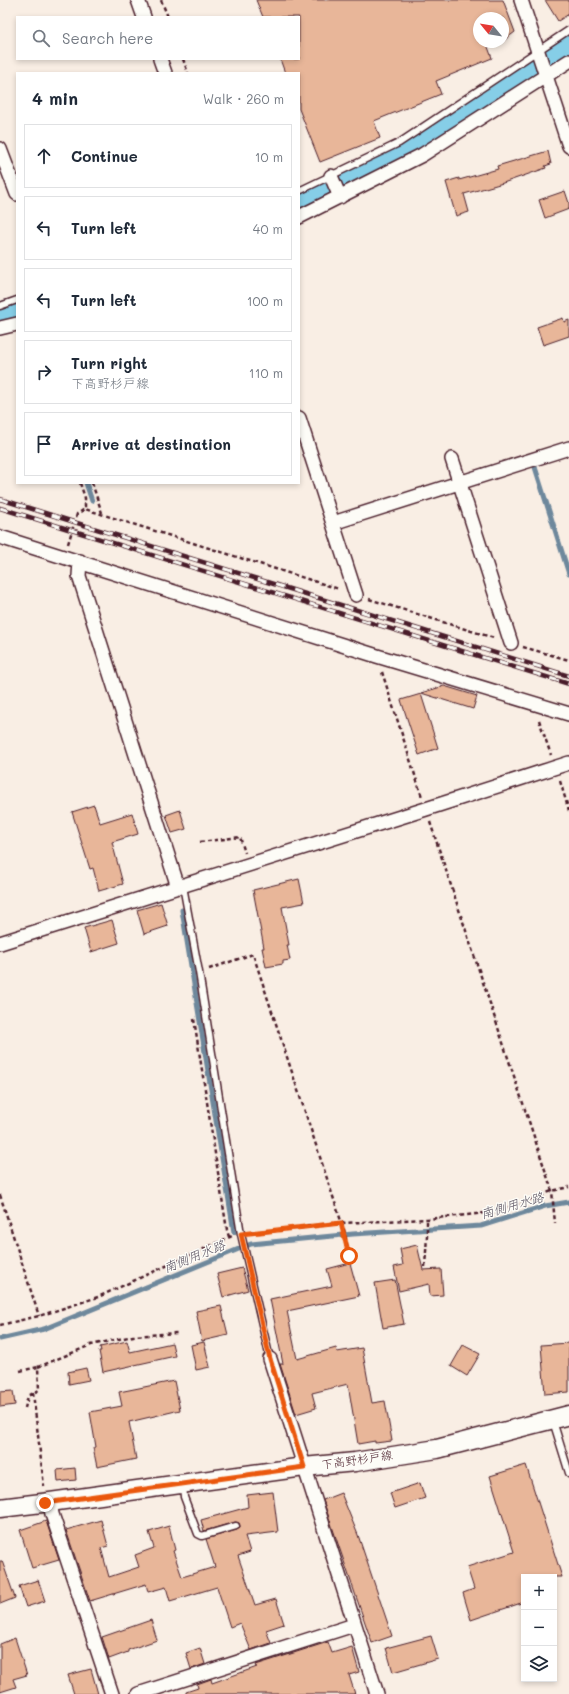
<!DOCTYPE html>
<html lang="en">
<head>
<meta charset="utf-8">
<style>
	:root { --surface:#fff; --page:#f6f6f7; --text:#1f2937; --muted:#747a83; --line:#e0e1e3 }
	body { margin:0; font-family:Mali,"Klee One",sans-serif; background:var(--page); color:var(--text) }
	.controls { position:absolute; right:12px; bottom:12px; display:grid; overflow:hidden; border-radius:0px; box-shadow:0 2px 6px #0003 }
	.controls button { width:36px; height:36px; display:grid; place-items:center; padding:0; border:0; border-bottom:1px solid var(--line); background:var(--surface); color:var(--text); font:20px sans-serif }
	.compass { position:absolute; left:473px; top:12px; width:36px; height:36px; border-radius:50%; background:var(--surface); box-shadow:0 2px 6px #0003; rotate:300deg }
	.stop { position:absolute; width:12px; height:12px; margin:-9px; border:3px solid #ea580c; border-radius:50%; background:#fff }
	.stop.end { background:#ea580c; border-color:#fff; box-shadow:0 1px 4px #0008 }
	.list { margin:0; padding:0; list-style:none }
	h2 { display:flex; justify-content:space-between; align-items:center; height:52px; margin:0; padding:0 16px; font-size:17px }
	h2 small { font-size:13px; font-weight:400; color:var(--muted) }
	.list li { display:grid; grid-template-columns:26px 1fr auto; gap:12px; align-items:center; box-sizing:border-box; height:64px; margin:0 8px 8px; padding:0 8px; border:1px solid var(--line); border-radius:0px }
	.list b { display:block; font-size:15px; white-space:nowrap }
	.list p { margin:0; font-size:13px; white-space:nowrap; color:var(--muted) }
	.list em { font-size:13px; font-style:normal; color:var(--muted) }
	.icon { flex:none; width:22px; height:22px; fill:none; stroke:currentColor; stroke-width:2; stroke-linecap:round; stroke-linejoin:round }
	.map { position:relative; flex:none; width:569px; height:1694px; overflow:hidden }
	.search { position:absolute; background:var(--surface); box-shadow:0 2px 6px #0003; left:16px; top:16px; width:284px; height:44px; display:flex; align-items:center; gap:10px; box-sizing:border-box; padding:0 14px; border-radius:0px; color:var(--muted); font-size:15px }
	.panel { position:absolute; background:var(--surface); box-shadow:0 2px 6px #0003; left:16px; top:72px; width:284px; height:412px; border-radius:0px }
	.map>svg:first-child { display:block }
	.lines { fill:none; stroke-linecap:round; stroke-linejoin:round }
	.stream { stroke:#6e889c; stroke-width:5 }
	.river { stroke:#86cee7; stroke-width:29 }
	.building { fill:#e8b699; stroke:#4a1f2b }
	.service-casing { stroke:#4a1f2b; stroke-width:9 }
	.minor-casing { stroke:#4a1f2b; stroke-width:16 }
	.secondary-casing { stroke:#4a1f2b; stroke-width:21 }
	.path { stroke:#4a1f2b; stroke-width:2.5; stroke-dasharray:4 3; stroke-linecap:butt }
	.service { stroke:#fdfcf7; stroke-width:6 }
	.minor { stroke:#fdfcf7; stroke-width:13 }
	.secondary { stroke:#fdfcf7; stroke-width:18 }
	.rail-casing { stroke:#4a1f2b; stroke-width:4.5 }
	.rail { stroke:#fdfcf7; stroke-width:3; stroke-dasharray:9; stroke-linecap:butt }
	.route { stroke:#ea580c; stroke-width:5 }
	.labels { text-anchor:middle; stroke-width:3; stroke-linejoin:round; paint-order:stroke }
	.street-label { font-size:12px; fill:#4a1f2b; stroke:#fdfcf7 }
	.water-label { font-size:13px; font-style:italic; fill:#5c5463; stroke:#fdfcf7 }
</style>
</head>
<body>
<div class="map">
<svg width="569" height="1694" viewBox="0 0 569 1694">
	<rect width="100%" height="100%" fill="#f9eee4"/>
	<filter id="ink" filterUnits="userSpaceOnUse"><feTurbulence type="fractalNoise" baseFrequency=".025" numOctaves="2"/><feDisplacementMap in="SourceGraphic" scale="8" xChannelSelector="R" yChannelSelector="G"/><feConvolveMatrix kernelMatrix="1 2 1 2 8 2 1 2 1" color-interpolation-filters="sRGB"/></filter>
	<g filter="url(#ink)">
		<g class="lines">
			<!-- stream -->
			<path class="stream" d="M534,464L569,574
				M86,483L92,501
				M182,910L234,1232
				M0,1339L44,1329L251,1244L353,1234L481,1226L545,1206L569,1202"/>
			<!-- river -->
			<path class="river" d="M299,203L416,147L569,48
				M0,317L17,311"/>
		</g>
		<!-- building -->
		<path class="building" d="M256,0H503L515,32L503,41V18H479V42H501L488,47L492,58L436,81L441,94L374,121L380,138L320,162L299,109V73H285L280,59H299V17H263Z
			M545,0H569V14L558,21Z
			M548,151L551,164L545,166L546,168L503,183L464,194L469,212L456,216L446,182L459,178V180L498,169L497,166Z
			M565,191L569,203V209L545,218L539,200Z
			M563,318L564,322L569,320V336L543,345L537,327Z
			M444,686L477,696L473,709L421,693Z
			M421,694L438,748L419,755L401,700Z
			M94,805L100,823L132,813L138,834L112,842L123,884L99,891L93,868L90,869L72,812Z
			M180,810L186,829L172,833L166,815Z
			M299,879L304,903L282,907L289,945H287L290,960L283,961V964L266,967L262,948H264L253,890Z
			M161,903L168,926L144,934L137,910Z
			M112,920L119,943L91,952L84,928Z
			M417,1245L423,1270L441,1269L443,1295L430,1296L429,1284L399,1291L394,1267L403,1265L400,1249Z
			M350,1263L359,1296L287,1311L297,1359L336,1348L337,1352L362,1348L372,1403L385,1401L392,1441L375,1443V1441L358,1444L348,1384L312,1393L316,1408L296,1414L280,1364H283L270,1299L332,1286L327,1269Z
			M242,1268L248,1290L223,1297L217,1274Z
			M395,1280L404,1324L383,1328L375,1283Z
			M221,1306L228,1335L202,1341L196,1311Z
			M127,1341L130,1352L172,1343L175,1356L103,1372L99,1351H101L100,1347Z
			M204,1342L210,1367L196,1370L191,1345Z
			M569,1343V1392L545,1394L541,1345Z
			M463,1345L480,1354L467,1376L451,1366Z
			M86,1368L89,1380L69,1384L68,1372Z
			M174,1381L180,1410L129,1422L136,1459L97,1467L93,1448L96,1447L90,1412L122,1406L119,1392Z
			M13,1391L15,1405L0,1407V1392Z
			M526,1465L562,1577H524V1602L471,1620L463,1593L474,1589L467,1567L514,1552L490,1476Z
			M75,1468L76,1480L58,1482L57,1470Z
			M420,1483L425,1498L395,1508L390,1493Z
			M273,1492L278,1532L245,1536L250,1552L238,1556L255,1605L276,1599L284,1624L266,1630L271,1643L251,1650L240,1623L230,1627L217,1587L170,1601L166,1587L148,1592L146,1584L90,1601L66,1530L101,1520L108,1546L101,1548L109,1577L139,1567L135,1555L154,1548L149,1532L169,1526L175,1550L173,1551L182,1577L215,1567L206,1539L237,1530L240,1527L239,1523L235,1522L204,1531L201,1520L248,1507L247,1495Z
			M341,1493L358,1535L392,1636L372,1643L323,1500Z
			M46,1521L59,1560L32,1568L20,1530Z
			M0,1561H2L15,1598L0,1604Z
			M38,1580L45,1601L26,1607L19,1586Z
			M151,1620L157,1640L128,1650V1652L109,1659L102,1637Z
			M431,1636L438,1659L393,1672L386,1648Z
			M15,1638L27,1675L13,1679L16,1687L0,1692V1644Z
			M328,1642L332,1653L352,1647L359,1672L349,1675L355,1694H186V1692L198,1688L197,1684L211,1679L212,1683L257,1667L256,1665Z
			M200,1648L205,1664L191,1669L186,1653Z
			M91,1669L98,1694H74L68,1675Z"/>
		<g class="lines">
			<defs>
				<path id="service" d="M299,191L399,143L569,30
					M0,306L17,300
					M183,886L199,972L241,1234L270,1359
					M553,1421L569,1473
					M183,1486L184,1497L198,1534L202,1536L236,1526"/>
				<path id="minor" d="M138,0L144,17
					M521,0L569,146
					M160,59L165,73
					M0,149L17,194
					M331,176L340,197
					M299,217L422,155L569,61
					M0,328L17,324
					M299,418L356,595
					M452,459L511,643
					M333,523L569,448
					M0,537L377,656L569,714
					M80,561L79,576L178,887
					M0,943L426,809L569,763
					M270,1359L377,1694
					M50,1502L52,1514L112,1694
					M138,1694L354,1625"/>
				<path id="secondary" d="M0,1508L50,1502L304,1467L355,1462L437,1449L569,1415"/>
			</defs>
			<!-- service casing -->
			<use href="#service" class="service-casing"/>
			<!-- minor casing -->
			<use href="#minor" class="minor-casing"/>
			<!-- secondary casing -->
			<use href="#secondary" class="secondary-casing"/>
			<!-- path -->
			<path class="path" d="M161,0L168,17
				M183,59L188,73
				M80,483L85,498V509
				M92,483L102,513
				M68,544L77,514L85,509L339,589
				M369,599L494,638
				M523,647L569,660
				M382,672L422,797
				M539,720L551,755
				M560,781L569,811
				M430,822L552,1191L555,1223
				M200,842L240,837L245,853
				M209,969L253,954L344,1230L349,1256
				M194,1019L227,1230L229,1237
				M0,1195L39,1316
				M251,1233L341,1223L427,1219L496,1212L552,1191L569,1187
				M425,1267L427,1236V1219
				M0,1325L39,1316L98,1297L232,1236
				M38,1367L91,1345L133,1336L177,1333
				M20,1371L38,1367L39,1390L28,1396L25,1408
				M33,1393L44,1486"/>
			<!-- service -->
			<use href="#service" class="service"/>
			<!-- minor -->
			<use href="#minor" class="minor"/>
			<!-- secondary -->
			<use href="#secondary" class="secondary"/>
			<defs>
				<path id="rail" d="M0,499L569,676
					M0,508L569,684"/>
			</defs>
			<!-- rail casing -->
			<use href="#rail" class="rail-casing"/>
			<!-- rail -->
			<use href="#rail" class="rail"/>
		</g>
	</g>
	<g class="lines" filter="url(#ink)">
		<!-- route -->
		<path class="route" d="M45,1503L304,1467L270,1359L241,1234L341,1223L349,1256"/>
	</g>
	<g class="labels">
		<!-- street labels -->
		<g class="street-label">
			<text transform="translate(357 1460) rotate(-8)" y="4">下高野杉戸線</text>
		</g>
		<!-- water labels -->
		<g class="water-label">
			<text transform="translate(512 1205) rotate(-16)" y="5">南側用水路</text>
			<text transform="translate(194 1256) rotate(-22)" y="5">南側用水路</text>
		</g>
	</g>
</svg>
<div class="controls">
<button>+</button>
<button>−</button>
<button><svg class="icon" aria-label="layers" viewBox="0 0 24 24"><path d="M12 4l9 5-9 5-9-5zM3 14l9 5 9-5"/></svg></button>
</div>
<svg class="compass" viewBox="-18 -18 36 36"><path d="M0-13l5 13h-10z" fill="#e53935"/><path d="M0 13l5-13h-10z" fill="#747a83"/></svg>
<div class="stop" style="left:349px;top:1256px"></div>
<div class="stop end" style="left:45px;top:1503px"></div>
<div class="search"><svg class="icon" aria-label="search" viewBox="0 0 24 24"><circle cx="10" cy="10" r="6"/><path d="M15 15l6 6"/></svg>Search here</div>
<section class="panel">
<h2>4 min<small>Walk · 260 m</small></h2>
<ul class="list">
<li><svg class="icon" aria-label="ahead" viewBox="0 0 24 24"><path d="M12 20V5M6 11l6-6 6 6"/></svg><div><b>Continue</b></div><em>10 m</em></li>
<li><svg class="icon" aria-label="left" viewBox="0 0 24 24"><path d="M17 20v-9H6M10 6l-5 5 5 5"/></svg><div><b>Turn left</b></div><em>40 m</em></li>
<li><svg class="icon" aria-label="left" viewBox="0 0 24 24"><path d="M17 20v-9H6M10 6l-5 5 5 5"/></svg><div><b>Turn left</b></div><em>100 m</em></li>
<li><svg class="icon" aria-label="right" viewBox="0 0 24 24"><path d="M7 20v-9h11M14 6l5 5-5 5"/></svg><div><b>Turn right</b><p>下高野杉戸線</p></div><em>110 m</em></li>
<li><svg class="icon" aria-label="arrive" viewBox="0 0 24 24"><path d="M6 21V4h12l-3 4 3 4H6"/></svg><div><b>Arrive at destination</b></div></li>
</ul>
</section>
</div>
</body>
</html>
